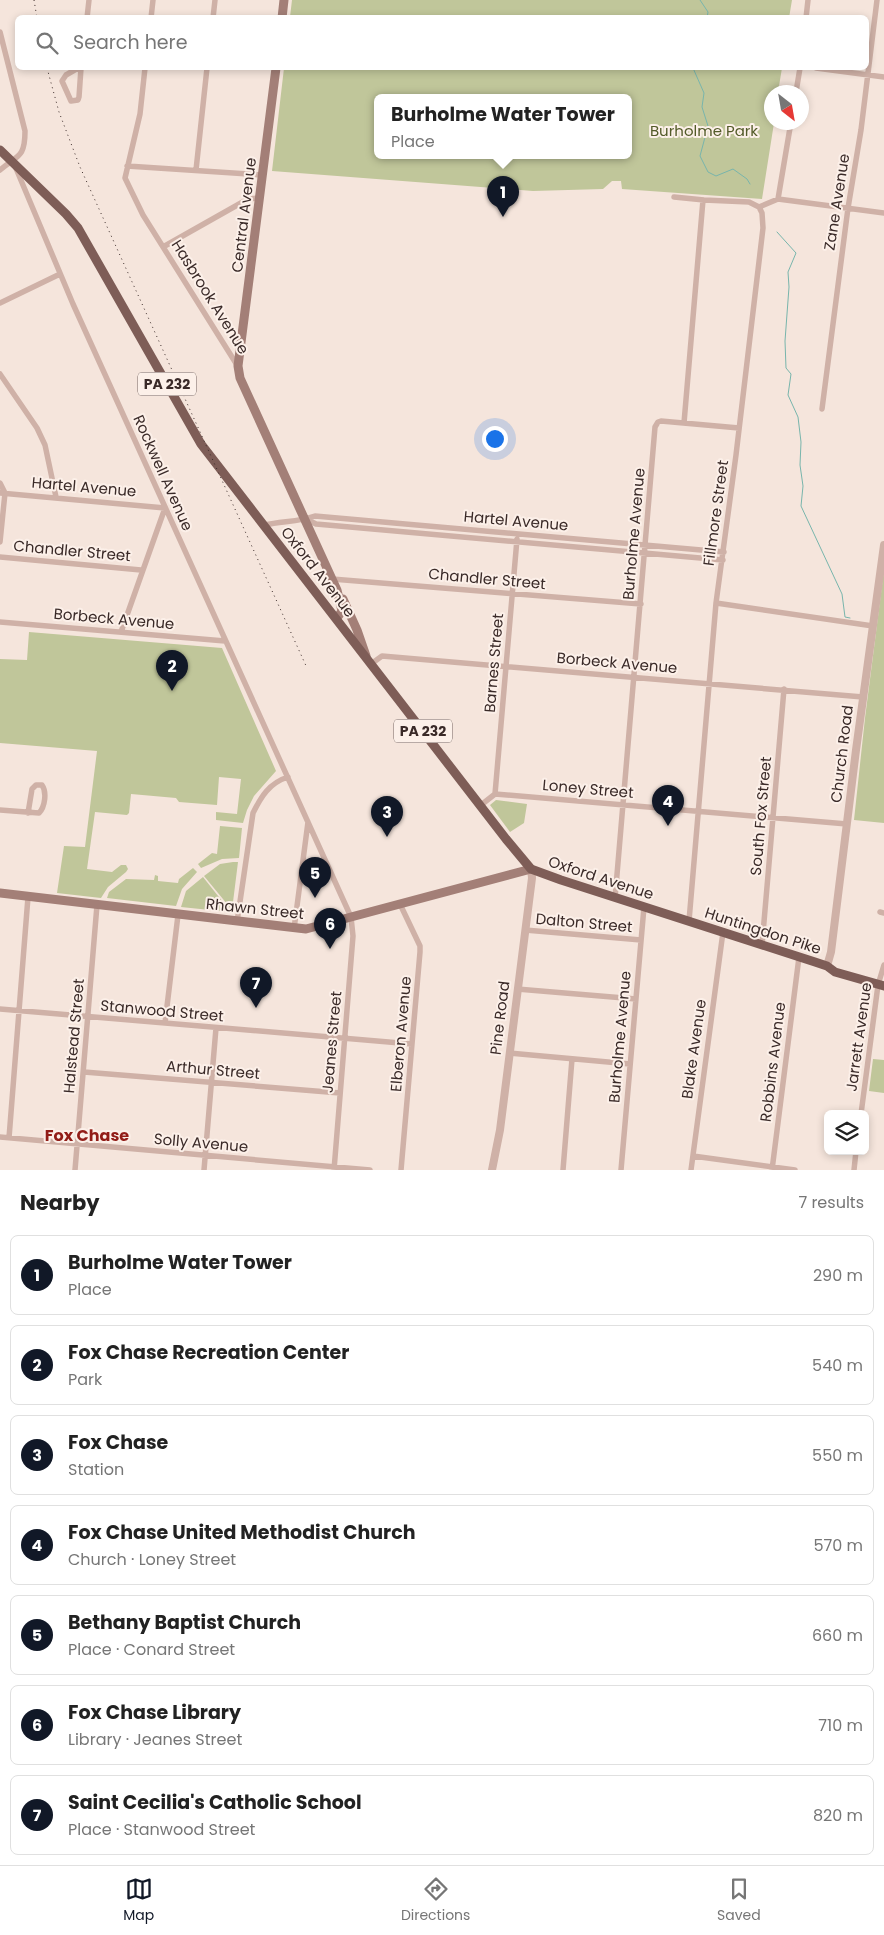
<!DOCTYPE html>
<html lang="en">
<head>
<meta charset="utf-8">
<style>
	:root { --surface:#fff; --page:#f2f2f2; --text:#222; --muted:#767676; --line:#e0e0e0; --accent:#111827 }
	body { margin:0; font-family:Poppins,sans-serif; background:var(--page); color:var(--text) }
	.controls { position:absolute; right:15px; bottom:15px; display:grid; overflow:hidden; border-radius:8px; box-shadow:0 2px 8px #0003 }
	.controls button { width:45px; height:45px; display:grid; place-items:center; padding:0; border:0; border-bottom:1px solid var(--line); background:var(--surface); color:var(--text); font:25px sans-serif }
	.compass { position:absolute; left:764px; top:85px; width:45px; height:45px; border-radius:50%; background:var(--surface); box-shadow:0 2px 8px #0003; rotate:149deg }
	.you { position:absolute; left:494px; top:438px; width:18px; height:18px; margin:-12px; border:4px solid #fff; border-radius:50%; background:#1a73e8; box-shadow:0 0 0 8px #1a73e833 }
	.badge { display:grid; place-items:center; width:32px; height:32px; border-radius:50%; background:var(--accent); color:#fff; font-size:16px; font-weight:700 }
	.pin { position:absolute; translate:-50% -41px; filter:drop-shadow(0 1px 2px #0008) }
	.pin::after { content:''; position:absolute; top:26px; width:18px; height:15px; background:inherit; clip-path:polygon(0 0,100% 0,50% 100%) }
	.popup { position:absolute; left:374px; top:94px; width:258px; height:65px; box-sizing:border-box; display:grid; place-content:center; border-radius:8px; background:var(--surface); filter:drop-shadow(0 1px 4px #0005); font-size:16px; white-space:nowrap; color:var(--muted) }
	.popup b { font-size:19px; color:var(--text) }
	.popup::after { content:''; position:absolute; left:50%; top:100%; margin-left:-10px; border:10px solid transparent; border-top-color:var(--surface) }
	.list { margin:0; padding:0; list-style:none }
	h2 { display:flex; justify-content:space-between; align-items:center; height:65px; margin:0; padding:0 20px; font-size:21px }
	h2 small { font-size:16px; font-weight:400; color:var(--muted) }
	.list li { display:grid; grid-template-columns:32px 1fr auto; gap:15px; align-items:center; box-sizing:border-box; height:80px; margin:0 10px 10px; padding:0 10px; border:1px solid var(--line); border-radius:8px }
	.list b { display:block; font-size:19px; white-space:nowrap }
	.list p { margin:0; font-size:16px; white-space:nowrap; color:var(--muted) }
	.list em { font-size:16px; font-style:normal; color:var(--muted) }
	.icon { flex:none; width:28px; height:28px; fill:none; stroke:currentColor; stroke-width:2; stroke-linecap:round; stroke-linejoin:round }
	.map { position:relative; flex:none; width:884px; height:1170px; overflow:hidden }
	.search { position:absolute; background:var(--surface); box-shadow:0 2px 8px #0003; left:15px; right:15px; top:15px; height:55px; display:flex; align-items:center; gap:12px; box-sizing:border-box; padding:0 18px; border-radius:8px; color:var(--muted); font-size:19px }
	.sheet { height:695px; background:var(--surface) }
	nav { display:flex; justify-content:space-around; align-items:center; box-sizing:border-box; height:70px; border-top:1px solid var(--line); background:var(--surface); font-size:14px; color:var(--muted) }
	nav a { display:grid; justify-items:center; gap:2px }
	nav .on { color:var(--accent) }
	.map>svg:first-child { display:block }
	.green { fill:#c0c69a; fill-rule:evenodd }
	.lines { fill:none; stroke-linecap:round; stroke-linejoin:round }
	.stream { stroke:#78b5ac; stroke-width:1 }
	.minor { stroke:#cfb1a7; stroke-width:5.5 }
	.tertiary { stroke:#cfb1a7; stroke-width:8 }
	.secondary { stroke:#a37f77; stroke-width:9 }
	.primary { stroke:#7e5d57; stroke-width:9 }
	.rail { stroke:#3a2a28; stroke-width:1; stroke-dasharray:1 4; stroke-linecap:butt }
	.labels { text-anchor:middle; stroke-width:4; stroke-linejoin:round; paint-order:stroke }
	.shield { fill:#fcf0e9; stroke:#746562; stroke-width:1 }
	.shield-label { font-size:14px; font-weight:bold; fill:#3a2a28 }
	.park-label { font-size:15px; fill:#535b29; stroke:#fcf0e9 }
	.street-label { font-size:15px; fill:#3a2a28; stroke:#fcf0e9 }
	.neighbourhood-label { font-size:16px; font-weight:bold; fill:#921d18; stroke:#fcf0e9 }
</style>
</head>
<body>
<div class="map">
<svg width="884" height="1170" viewBox="0 0 884 1170">
	<rect width="100%" height="100%" fill="#f5e5dc"/>
	<!-- green -->
	<path class="green" d="M292,0H792L789,18L290,17Z
		M284,68H782L778,92H772V122L774,123L762,199L622,189L621,181H612L603,189L533,191L272,171ZM378,98H628V156H378Z
		M884,570V823L854,820L865,718Z
		M29,632L222,648L276,771L254,796L247,810L243,823L216,820V812L237,814L241,779L219,777L217,805L179,802L176,798L131,794L129,813L127,815L95,812L87,869L112,872L121,865H126L128,869L126,872L108,887L101,898L57,893L64,846L85,847L97,751L0,743V659L27,660Z
		M496,800L527,804L524,823L510,832L490,805Z
		M220,826L242,828L239,858L222,859L201,868L198,864L212,853L217,854Z
		M233,862H238L232,910L204,876L220,864Z
		M193,868L197,872L182,889L176,906L107,898L109,892L126,879L154,880L155,875L158,876V881L178,883L179,879Z
		M203,877L230,911L229,912L181,907L186,891Z
		M873,1059L884,1060V1093L869,1091Z"/>
	<g class="lines">
		<!-- stream -->
		<path class="stream" d="M700,0L708,12L707,18
			M693,68L704,93L702,107L708,126L700,156L708,172L716,176L733,169L747,179L750,184
			M777,232L796,253L788,272L789,287L785,341L786,368L791,374L788,395L798,417L801,442L800,465L803,486L801,506L842,594L845,617L850,618"/>
		<!-- minor -->
		<path class="minor" d="M87,18L89,0
			M151,18L153,0
			M213,18L215,0
			M806,18L808,0
			M0,32L25,131C25,159 17,155 0,170
			M78,68L66,75L62,81L71,101L78,100L79,97L81,68
			M145,68L140,114L125,178L143,215L237,365
			M816,68L884,77
			M796,92L800,68
			M15,166L73,304L351,917L353,936L334,1170
			M127,166L262,175
			M196,170L207,68
			M674,197L704,200L749,202L759,207
			M778,199L884,213
			M163,247L248,199L260,198
			M0,303L60,274
			M0,374L37,428L45,445L56,497
			M822,409L848,208L861,130L877,0
			M684,423L703,200
			M0,483L5,493L0,542
			M0,493L165,508L121,632
			M306,519L316,524L723,560
			M265,525C281,521 299,522 315,516L724,552
			M0,557L141,570
			M332,579L641,604
			M716,603L873,626
			M0,622L225,641
			M371,664L382,656L863,697
			M495,794L517,539
			M481,805L495,794L847,824
			M0,810L39,813C45,807 47,792 42,785H36L32,789L28,813
			M615,898L655,427L658,422L661,421L739,428
			M400,904L420,946V952L401,1170
			M880,912L884,913
			M689,921L716,603L736,455L763,228L762,213L759,207L778,199L791,122
			M237,922L253,813C261,797 269,783 288,777
			M294,929L308,822
			M525,930L641,940
			M762,945L784,689
			M517,989L636,999
			M0,1009L412,1044
			M165,1023L178,915
			M509,1053L630,1064
			M84,1072L340,1093
			M861,1114L878,985L884,965
			M0,1137L370,1170
			M9,1138L28,897
			M693,1156L795,1170
			M75,1170L97,905
			M204,1170L216,1028
			M563,1170L572,1059
			M621,1170L644,907
			M691,1170L723,932
			M772,1170L799,957
			M854,1170L856,1151"/>
		<!-- tertiary -->
		<path class="tertiary" d="M827,966L831,952L856,750L884,545
			M492,1170L500,1130L532,878L531,869"/>
		<!-- secondary -->
		<path class="secondary" d="M282,18L284,0
			M276,68L238,366L240,378L337,590L342,611L337,618
			M343,599L357,630L366,656
			M0,893L306,929L531,869"/>
		<!-- primary -->
		<path class="primary" d="M0,150L66,214L78,228L201,444L506,839L531,869L561,880L815,962L827,966L835,972L884,986"/>
		<!-- rail -->
		<path class="rail" d="M34,0L37,18
			M47,68L59,112L80,167L307,668"/>
	</g>
	<g class="labels">
		<!-- shield labels -->
		<g class="shield">
			<rect x="138" y="372.5" width="58" height="23" rx="4"/>
			<rect x="394" y="719.5" width="58" height="23" rx="4"/>
		</g>
		<g class="shield-label">
			<text x="167" y="389">PA 232</text>
			<text x="423" y="736">PA 232</text>
		</g>
		<!-- park labels -->
		<g class="park-label">
			<text x="704" y="136">Burholme Park</text>
		</g>
		<!-- street labels -->
		<g class="street-label">
			<text transform="translate(837 202) rotate(-81)" y="5">Zane Avenue</text>
			<text transform="translate(244 215) rotate(-83)" y="5">Central Avenue</text>
			<text transform="translate(210 297) rotate(58)" y="5">Hasbrook Avenue</text>
			<text transform="translate(163 473) rotate(66)" y="5">Rockwell Avenue</text>
			<text transform="translate(84 487) rotate(5)" y="5">Hartel Avenue</text>
			<text transform="translate(716 513) rotate(-82)" y="5">Fillmore Street</text>
			<text transform="translate(516 521) rotate(5)" y="5">Hartel Avenue</text>
			<text transform="translate(634 534) rotate(-85)" y="5">Burholme Avenue</text>
			<text transform="translate(72 551) rotate(5)" y="5">Chandler Street</text>
			<text transform="translate(318 572) rotate(52)" y="5">Oxford Avenue</text>
			<text transform="translate(487 579) rotate(5)" y="5">Chandler Street</text>
			<text transform="translate(114 619) rotate(5)" y="5">Borbeck Avenue</text>
			<text transform="translate(494 663) rotate(-85)" y="5">Barnes Street</text>
			<text transform="translate(617 663) rotate(5)" y="5">Borbeck Avenue</text>
			<text transform="translate(842 754) rotate(-83)" y="5">Church Road</text>
			<text transform="translate(588 789) rotate(5)" y="5">Loney Street</text>
			<text transform="translate(761 816) rotate(-85)" y="5">South Fox Street</text>
			<text transform="translate(601 878) rotate(18)" y="5">Oxford Avenue</text>
			<text transform="translate(255 909) rotate(6)" y="5">Rhawn Street</text>
			<text transform="translate(584 923) rotate(5)" y="5">Dalton Street</text>
			<text transform="translate(763 931) rotate(18)" y="5">Huntingdon Pike</text>
			<text transform="translate(162 1011) rotate(5)" y="5">Stanwood Street</text>
			<text transform="translate(500 1018) rotate(-83)" y="5">Pine Road</text>
			<text transform="translate(401 1034) rotate(-85)" y="5">Elberon Avenue</text>
			<text transform="translate(74 1036) rotate(-85)" y="5">Halstead Street</text>
			<text transform="translate(620 1037) rotate(-85)" y="5">Burholme Avenue</text>
			<text transform="translate(859 1037) rotate(-82)" y="5">Jarrett Avenue</text>
			<text transform="translate(332 1042) rotate(-85)" y="5">Jeanes Street</text>
			<text transform="translate(694 1049) rotate(-82)" y="5">Blake Avenue</text>
			<text transform="translate(773 1062) rotate(-83)" y="5">Robbins Avenue</text>
			<text transform="translate(213 1070) rotate(5)" y="5">Arthur Street</text>
			<text transform="translate(201 1143) rotate(5)" y="5">Solly Avenue</text>
		</g>
		<!-- neighbourhood labels -->
		<g class="neighbourhood-label">
			<text x="87" y="1141">Fox Chase</text>
		</g>
	</g>
</svg>
<div class="controls">
<button><svg class="icon" aria-label="layers" viewBox="0 0 24 24"><path d="M12 4l9 5-9 5-9-5zM3 14l9 5 9-5"/></svg></button>
</div>
<svg class="compass" viewBox="-18 -18 36 36"><path d="M0-13l5 13h-10z" fill="#e53935"/><path d="M0 13l5-13h-10z" fill="#767676"/></svg>
<div class="you"></div>
<div class="pin badge" style="left:503px;top:217px">1</div>
<div class="popup"><b>Burholme Water Tower</b>Place</div>
<div class="pin badge" style="left:172px;top:691px">2</div>
<div class="pin badge" style="left:387px;top:837px">3</div>
<div class="pin badge" style="left:668px;top:826px">4</div>
<div class="pin badge" style="left:315px;top:898px">5</div>
<div class="pin badge" style="left:330px;top:949px">6</div>
<div class="pin badge" style="left:256px;top:1008px">7</div>
<div class="search"><svg class="icon" aria-label="search" viewBox="0 0 24 24"><circle cx="10" cy="10" r="6"/><path d="M15 15l6 6"/></svg>Search here</div>
</div>
<section class="sheet">
<h2>Nearby<small>7 results</small></h2>
<ul class="list">
<li><span class="badge">1</span><div><b>Burholme Water Tower</b><p>Place</p></div><em>290 m</em></li>
<li><span class="badge">2</span><div><b>Fox Chase Recreation Center</b><p>Park</p></div><em>540 m</em></li>
<li><span class="badge">3</span><div><b>Fox Chase</b><p>Station</p></div><em>550 m</em></li>
<li><span class="badge">4</span><div><b>Fox Chase United Methodist Church</b><p>Church · Loney Street</p></div><em>570 m</em></li>
<li><span class="badge">5</span><div><b>Bethany Baptist Church</b><p>Place · Conard Street</p></div><em>660 m</em></li>
<li><span class="badge">6</span><div><b>Fox Chase Library</b><p>Library · Jeanes Street</p></div><em>710 m</em></li>
<li><span class="badge">7</span><div><b>Saint Cecilia's Catholic School</b><p>Place · Stanwood Street</p></div><em>820 m</em></li>
</ul>
</section>
<nav>
<a class="on"><svg class="icon" aria-label="map" viewBox="0 0 24 24"><path d="M3 6l6-2 6 2 6-2v14l-6 2-6-2-6 2zM9 4v14M15 6v14"/></svg>Map</a>
<a><svg class="icon" aria-label="directions" viewBox="0 0 24 24"><path d="M12 3l9 9-9 9-9-9zM9 14v-3h6M13 9l2 2-2 2"/></svg>Directions</a>
<a><svg class="icon" aria-label="saved" viewBox="0 0 24 24"><path d="M7 4h10v16l-5-4-5 4z"/></svg>Saved</a>
</nav>
</body>
</html>
